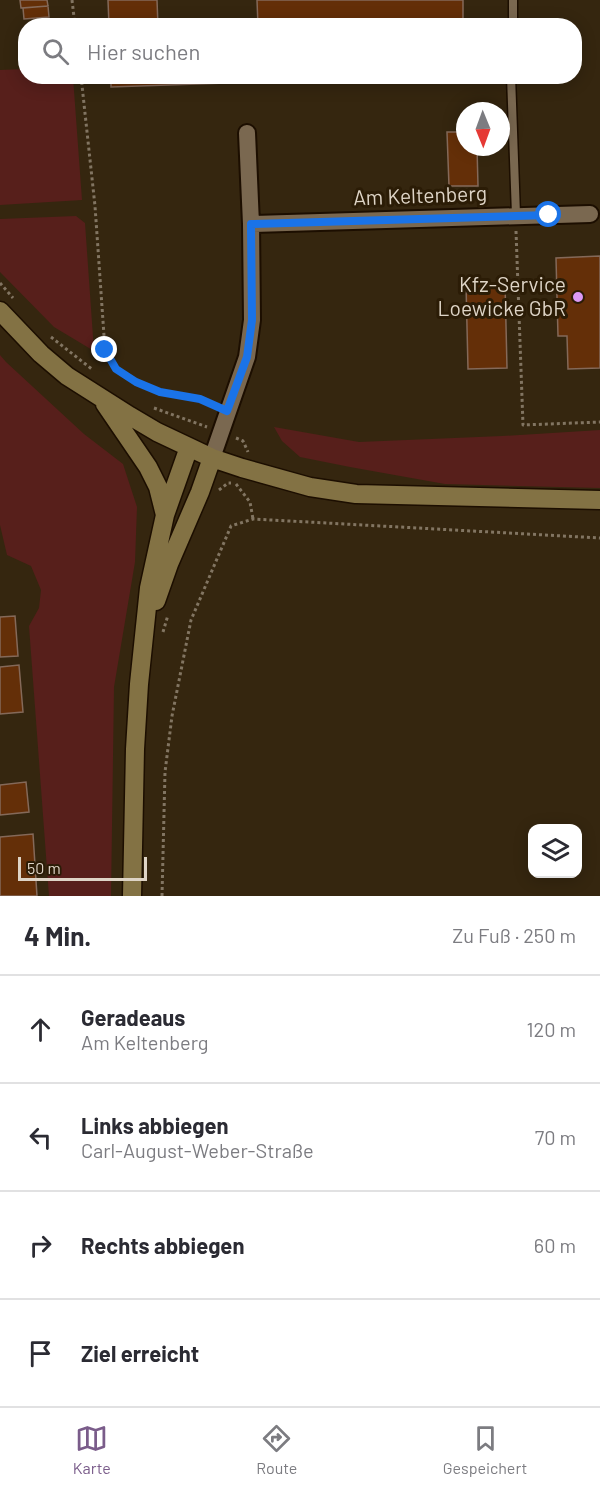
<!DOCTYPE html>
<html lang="de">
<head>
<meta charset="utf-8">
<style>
	:root { --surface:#fff; --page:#f7f7f7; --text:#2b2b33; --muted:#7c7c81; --line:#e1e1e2; --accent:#7a5c8a }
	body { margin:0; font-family:Barlow,sans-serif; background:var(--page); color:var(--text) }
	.controls { position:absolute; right:18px; bottom:18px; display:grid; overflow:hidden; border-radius:12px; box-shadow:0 3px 15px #0003 }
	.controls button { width:54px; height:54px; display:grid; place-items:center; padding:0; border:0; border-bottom:2px solid var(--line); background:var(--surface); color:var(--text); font:30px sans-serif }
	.compass { position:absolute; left:456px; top:102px; width:54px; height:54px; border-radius:50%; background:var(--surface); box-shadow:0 3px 15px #0003; rotate:179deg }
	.scale { position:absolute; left:18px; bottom:15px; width:129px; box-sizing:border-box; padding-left:6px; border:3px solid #ded4c6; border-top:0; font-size:16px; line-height:21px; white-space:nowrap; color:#ded4c6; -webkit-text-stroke:4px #2b1c06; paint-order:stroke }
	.stop { position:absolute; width:18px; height:18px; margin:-14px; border:4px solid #1a73e8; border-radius:50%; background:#fff }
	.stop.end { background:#1a73e8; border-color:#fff; box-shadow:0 2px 6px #0008 }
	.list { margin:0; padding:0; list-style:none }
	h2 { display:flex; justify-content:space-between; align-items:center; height:78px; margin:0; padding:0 24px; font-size:26px }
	h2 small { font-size:20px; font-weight:400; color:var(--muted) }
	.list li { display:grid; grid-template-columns:39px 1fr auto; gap:18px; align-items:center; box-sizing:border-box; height:108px; padding:0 24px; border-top:2px solid var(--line) }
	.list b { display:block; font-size:22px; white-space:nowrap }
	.list p { margin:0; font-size:20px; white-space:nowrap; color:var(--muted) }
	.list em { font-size:20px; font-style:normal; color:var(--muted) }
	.icon { flex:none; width:33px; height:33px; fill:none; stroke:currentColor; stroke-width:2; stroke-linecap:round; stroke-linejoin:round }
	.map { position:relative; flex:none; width:600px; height:896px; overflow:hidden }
	.search { position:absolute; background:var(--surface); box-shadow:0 3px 15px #0003; left:18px; right:18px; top:18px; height:66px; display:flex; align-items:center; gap:15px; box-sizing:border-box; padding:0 21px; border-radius:24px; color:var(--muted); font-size:22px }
	.sheet { height:510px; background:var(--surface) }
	nav { display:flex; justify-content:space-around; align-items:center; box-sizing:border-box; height:84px; border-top:2px solid var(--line); background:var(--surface); font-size:16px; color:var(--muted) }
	nav a { display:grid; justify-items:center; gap:3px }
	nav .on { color:var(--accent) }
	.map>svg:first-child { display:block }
	.green { fill:#571f1b }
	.building { fill:#642f08; stroke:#846959; stroke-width:1.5 }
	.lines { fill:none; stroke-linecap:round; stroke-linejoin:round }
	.lane-casing { stroke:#1c0e00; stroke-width:11 }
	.street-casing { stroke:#1c0e00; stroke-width:20 }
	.secondary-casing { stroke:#1c0e00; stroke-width:21 }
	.path { stroke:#827562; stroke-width:3; stroke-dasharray:3 3; stroke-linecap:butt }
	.lane { stroke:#7a6850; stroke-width:8 }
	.street { stroke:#7a6850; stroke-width:16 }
	.secondary { stroke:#837244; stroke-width:18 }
	.route { stroke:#1a73e8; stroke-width:8 }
	.poi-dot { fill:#db99f5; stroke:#2b1c06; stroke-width:2 }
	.labels { text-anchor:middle; stroke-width:6; stroke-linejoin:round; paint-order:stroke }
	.street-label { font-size:21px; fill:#ded4c6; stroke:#2b1c06 }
	.poi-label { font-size:21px; fill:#ded4c6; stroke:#2b1c06; text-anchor:end }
</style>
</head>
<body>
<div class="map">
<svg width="600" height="896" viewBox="0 0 600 896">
	<rect width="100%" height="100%" fill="#35260f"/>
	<!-- green -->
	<path class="green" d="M25,69L26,76L73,77L82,200L0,205V70Z
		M76,216L85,223L94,351L54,327L0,272V219Z
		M0,355L6,362L84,434L123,464L137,507L135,562L114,687L111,896H49L29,626L39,608L41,590L31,566L7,555L0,525Z
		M274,427L359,442L502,436L600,430V488L445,484L350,467L300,457L282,441Z"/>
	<!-- building -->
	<path class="building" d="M20,0H47L48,6L21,8Z
		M108,0H157L158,26H109Z
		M257,0H463V26H258Z
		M48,6L49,17L24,19L23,8Z
		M111,76H226V83L111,87Z
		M259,76H465V77L260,83Z
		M447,132H465V147H477L478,186H449Z
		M600,256V368L568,369L567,336H558L556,258Z
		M505,283L507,368L468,369L466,284Z
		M15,616L18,656L0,657V617Z
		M19,665L23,712L0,714V667Z
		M26,782L29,812L0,815V785Z
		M33,834L37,896H0V837Z"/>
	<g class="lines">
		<defs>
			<path id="lane" d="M513,26V0
				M511,76L516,215"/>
			<path id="street" d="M251,224L590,214
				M212,458L247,357L252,320L251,224L247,133"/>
			<path id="secondary" d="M0,311L41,354L67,376L130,416L157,432L212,458L242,468L310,487L356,494L600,500
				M105,404L148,467L158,487L165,515
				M156,601L169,564L200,492L212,458
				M132,896L135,749L139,684L149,588L165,515L189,447"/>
		</defs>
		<!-- lane casing -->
		<use href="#lane" class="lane-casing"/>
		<!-- street casing -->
		<use href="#street" class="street-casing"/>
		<!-- secondary casing -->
		<use href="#secondary" class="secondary-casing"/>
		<!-- path -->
		<path class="path" d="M72,0L75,26
			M81,76L95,206L105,350L116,369L136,382L160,392L200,399L215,406
			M516,231L523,425L600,422
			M0,283L13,298
			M51,337L93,370
			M154,408L207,427
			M236,438L243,441L248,452
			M236,484L250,502L253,519
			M219,490L228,483H231
			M163,632L168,615
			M162,896L165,772L172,716L191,620L231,526L253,519L600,538"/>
		<!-- lane -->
		<use href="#lane" class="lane"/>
		<!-- street -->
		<use href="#street" class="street"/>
		<!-- secondary -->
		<use href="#secondary" class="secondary"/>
	</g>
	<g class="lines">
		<!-- route -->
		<path class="route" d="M105,350L116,369L136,382L160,392L200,399L227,411L247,357L252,320L251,224L549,215"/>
	</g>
	<!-- markers -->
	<circle class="poi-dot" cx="578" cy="297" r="6"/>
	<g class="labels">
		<!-- street labels -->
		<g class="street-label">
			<text transform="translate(420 196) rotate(-2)" y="7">Am Keltenberg</text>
		</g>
		<!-- poi labels -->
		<g class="poi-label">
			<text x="566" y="292">Kfz-Service<tspan x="566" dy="24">Loewicke GbR</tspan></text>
		</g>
	</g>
</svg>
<div class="controls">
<button><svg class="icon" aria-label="layers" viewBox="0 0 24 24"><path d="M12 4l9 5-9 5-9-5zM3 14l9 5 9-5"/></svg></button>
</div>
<svg class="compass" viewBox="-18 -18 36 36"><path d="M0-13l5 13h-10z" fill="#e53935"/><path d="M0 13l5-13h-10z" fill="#7c7c81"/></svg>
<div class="scale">50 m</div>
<div class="stop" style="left:549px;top:215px"></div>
<div class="stop end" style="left:105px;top:350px"></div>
<div class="search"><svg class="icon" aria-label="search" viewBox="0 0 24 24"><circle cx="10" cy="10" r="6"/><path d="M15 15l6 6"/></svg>Hier suchen</div>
</div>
<section class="sheet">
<h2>4 Min.<small>Zu Fuß · 250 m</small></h2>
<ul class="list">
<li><svg class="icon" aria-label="ahead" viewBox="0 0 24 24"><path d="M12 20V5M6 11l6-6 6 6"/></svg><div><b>Geradeaus</b><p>Am Keltenberg</p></div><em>120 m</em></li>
<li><svg class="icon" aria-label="left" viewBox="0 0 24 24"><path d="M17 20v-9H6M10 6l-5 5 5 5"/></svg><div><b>Links abbiegen</b><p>Carl-August-Weber-Straße</p></div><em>70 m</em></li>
<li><svg class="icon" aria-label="right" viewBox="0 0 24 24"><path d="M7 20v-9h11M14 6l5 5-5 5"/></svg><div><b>Rechts abbiegen</b></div><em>60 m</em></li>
<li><svg class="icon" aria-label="arrive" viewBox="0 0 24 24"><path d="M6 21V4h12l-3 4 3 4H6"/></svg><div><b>Ziel erreicht</b></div></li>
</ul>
</section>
<nav>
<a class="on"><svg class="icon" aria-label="map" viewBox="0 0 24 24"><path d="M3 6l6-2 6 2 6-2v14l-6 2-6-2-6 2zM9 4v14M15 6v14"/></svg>Karte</a>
<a><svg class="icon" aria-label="directions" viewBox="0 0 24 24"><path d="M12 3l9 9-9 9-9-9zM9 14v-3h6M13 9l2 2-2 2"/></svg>Route</a>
<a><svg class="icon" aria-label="saved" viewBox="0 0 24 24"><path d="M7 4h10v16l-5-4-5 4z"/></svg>Gespeichert</a>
</nav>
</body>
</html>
